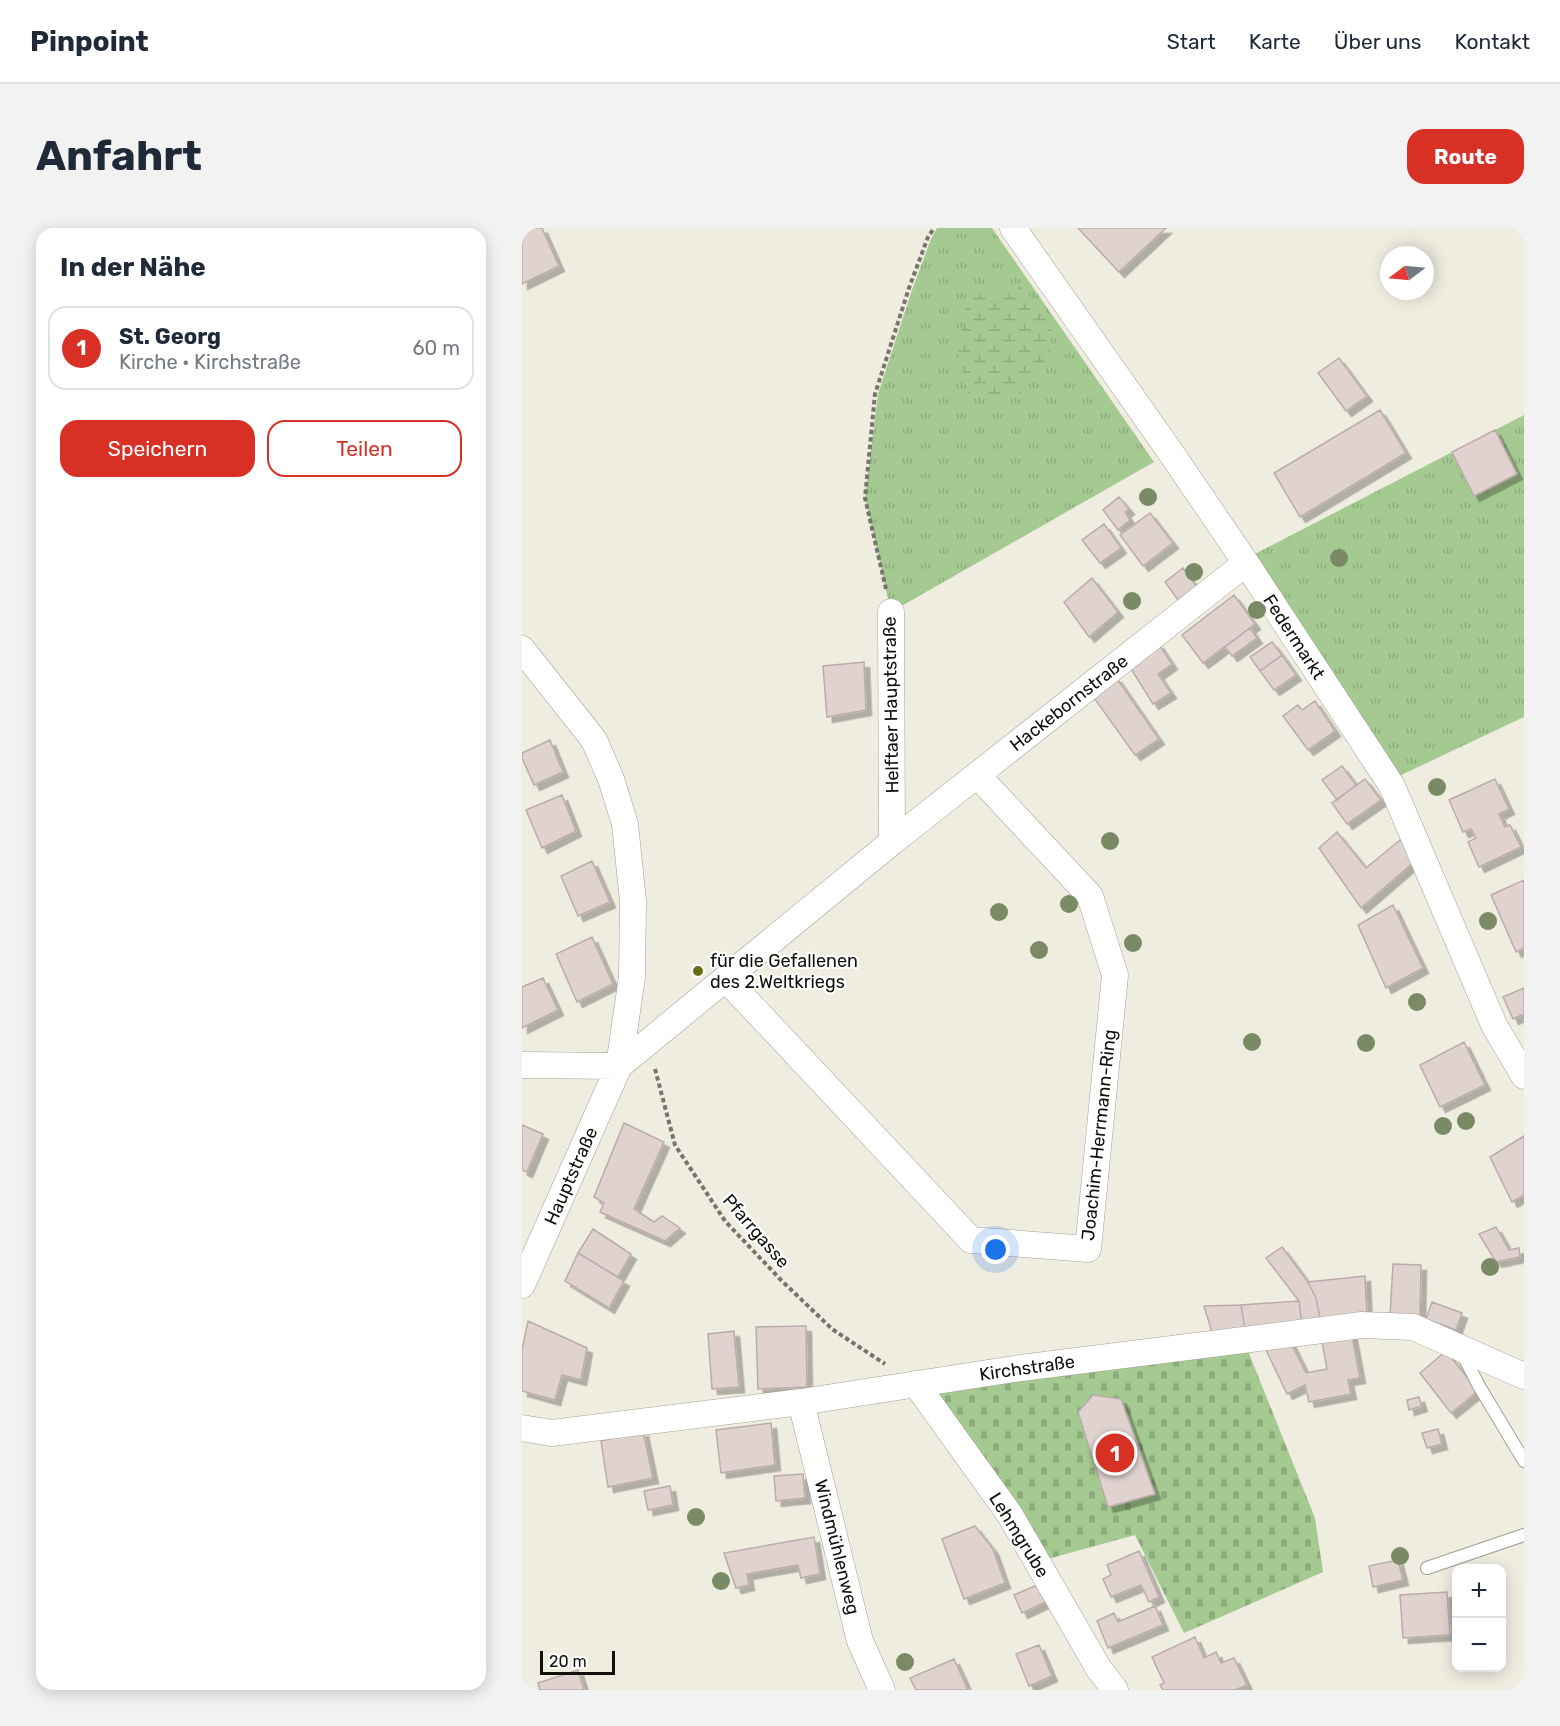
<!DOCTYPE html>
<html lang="de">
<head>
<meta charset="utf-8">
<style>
	:root { --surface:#fff; --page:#f2f2f3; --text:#1f2937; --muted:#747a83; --line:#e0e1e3; --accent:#d93025 }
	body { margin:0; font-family:Rubik,sans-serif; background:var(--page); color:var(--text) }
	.controls { position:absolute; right:18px; bottom:18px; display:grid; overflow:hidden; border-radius:12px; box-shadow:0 3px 15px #0003 }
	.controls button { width:54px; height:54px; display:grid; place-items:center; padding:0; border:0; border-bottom:2px solid var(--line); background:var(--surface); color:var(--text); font:30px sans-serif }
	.compass { position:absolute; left:858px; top:18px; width:54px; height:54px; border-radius:50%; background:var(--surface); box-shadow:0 3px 15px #0003; rotate:254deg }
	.scale { position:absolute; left:18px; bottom:15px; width:75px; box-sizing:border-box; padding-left:6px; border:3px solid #11100c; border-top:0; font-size:16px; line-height:21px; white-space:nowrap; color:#11100c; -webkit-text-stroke:4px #fff; paint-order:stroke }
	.you { position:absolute; left:474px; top:1022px; width:21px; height:21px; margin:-15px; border:4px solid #fff; border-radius:50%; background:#1a73e8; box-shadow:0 0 0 9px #1a73e833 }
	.badge { display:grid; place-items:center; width:39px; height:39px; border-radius:50%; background:var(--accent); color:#fff; font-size:20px; font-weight:700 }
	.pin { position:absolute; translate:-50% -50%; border:3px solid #fff; box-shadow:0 2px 6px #0006 }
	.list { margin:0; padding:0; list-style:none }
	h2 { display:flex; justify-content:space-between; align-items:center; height:78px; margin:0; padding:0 24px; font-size:26px }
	h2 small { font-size:20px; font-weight:400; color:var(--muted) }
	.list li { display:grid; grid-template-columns:39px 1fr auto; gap:18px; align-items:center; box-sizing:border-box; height:84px; margin:0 12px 12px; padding:0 12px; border:2px solid var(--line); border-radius:18px }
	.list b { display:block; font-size:22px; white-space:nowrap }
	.list p { margin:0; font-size:20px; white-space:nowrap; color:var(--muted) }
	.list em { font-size:20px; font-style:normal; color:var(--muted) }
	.actions { display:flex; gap:12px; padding:18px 24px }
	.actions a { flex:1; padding:14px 0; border:2px solid var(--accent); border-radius:18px; text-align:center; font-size:21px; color:var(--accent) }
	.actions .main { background:var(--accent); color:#fff }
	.map { position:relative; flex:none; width:1002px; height:1462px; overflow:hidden; border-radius:18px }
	header { display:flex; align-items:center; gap:36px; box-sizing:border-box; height:84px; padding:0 30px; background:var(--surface); border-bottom:2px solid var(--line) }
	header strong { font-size:28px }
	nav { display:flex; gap:33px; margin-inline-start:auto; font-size:21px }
	.intro { display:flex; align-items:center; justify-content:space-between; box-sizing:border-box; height:144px; padding:0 36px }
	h1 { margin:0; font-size:42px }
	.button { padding:15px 27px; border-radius:18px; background:var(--accent); color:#fff; font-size:21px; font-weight:700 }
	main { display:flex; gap:36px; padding:0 36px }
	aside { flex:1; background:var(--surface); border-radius:18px; box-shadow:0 3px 15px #0003 }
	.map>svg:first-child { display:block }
	.grass { fill:url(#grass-tufts) }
	.wetland { fill:url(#wetland-marsh) }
	.cemetery { fill:url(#cemetery-stones) }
	.building { fill:#e0d2cf; stroke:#baacaa; stroke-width:1.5; filter:url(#shadow) }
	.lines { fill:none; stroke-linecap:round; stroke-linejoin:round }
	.lane-casing { stroke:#a2a095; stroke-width:14 }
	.street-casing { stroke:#a2a095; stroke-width:27 }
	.path { stroke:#76746d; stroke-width:4; stroke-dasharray:4.5 3; stroke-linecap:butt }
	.lane { stroke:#fff; stroke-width:12 }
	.street { stroke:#fff; stroke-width:26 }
	.tree { fill:#798a65 }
	.poi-dot { fill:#666e14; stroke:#fff; stroke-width:2 }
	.labels { text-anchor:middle; stroke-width:4.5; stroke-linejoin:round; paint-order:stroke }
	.street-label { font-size:18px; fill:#11100c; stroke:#fff }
	.poi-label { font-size:18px; fill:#11100c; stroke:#fff; text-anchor:start }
</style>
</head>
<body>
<header>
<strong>Pinpoint</strong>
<nav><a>Start</a><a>Karte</a><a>Über uns</a><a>Kontakt</a></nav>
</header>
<div class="intro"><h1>Anfahrt</h1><a class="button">Route</a></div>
<main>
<aside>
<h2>In der Nähe<small></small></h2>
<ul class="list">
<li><span class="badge">1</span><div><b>St. Georg</b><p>Kirche · Kirchstraße</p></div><em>60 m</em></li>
</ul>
<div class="actions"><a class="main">Speichern</a><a>Teilen</a></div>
</aside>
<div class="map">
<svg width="1002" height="1462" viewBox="0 0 1002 1462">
	<defs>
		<pattern id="grass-tufts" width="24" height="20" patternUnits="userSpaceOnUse" patternTransform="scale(1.5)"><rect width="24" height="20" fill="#a4c991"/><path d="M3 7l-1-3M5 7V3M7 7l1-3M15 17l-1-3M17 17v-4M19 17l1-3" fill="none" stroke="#8cac7c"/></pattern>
		<pattern id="wetland-marsh" width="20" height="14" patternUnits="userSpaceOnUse" patternTransform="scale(1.5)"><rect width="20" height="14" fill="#a4c991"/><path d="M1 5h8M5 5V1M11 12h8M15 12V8" fill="none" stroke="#8cac7c"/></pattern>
		<pattern id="cemetery-stones" width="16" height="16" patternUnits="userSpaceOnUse" patternTransform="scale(1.5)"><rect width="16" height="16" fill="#a4c991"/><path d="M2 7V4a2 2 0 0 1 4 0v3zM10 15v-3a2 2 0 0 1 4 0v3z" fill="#8cac7c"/></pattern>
		<filter id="shadow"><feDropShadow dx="5.5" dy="5.5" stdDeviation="0" flood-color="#0004"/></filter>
	</defs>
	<rect width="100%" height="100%" fill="#efece0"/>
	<!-- grass -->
	<path class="grass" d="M415,0H470L632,234L369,384L343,270L356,166L390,62L409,11Z
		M1002,187V489L877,548L725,330Z"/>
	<!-- wetland -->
	<path class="wetland" d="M498,59L530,89L528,125L495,170L447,167L435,124L446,67Z"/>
	<!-- cemetery -->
	<path class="cemetery" d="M726,1123L793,1290L801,1344L662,1405L613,1307L522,1332L408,1159Z"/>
	<!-- building -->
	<path class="building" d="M5,0H20L37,38L0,56V2Z
		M556,0H644L597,44Z
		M817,130L845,168L824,183L796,145Z
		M858,182L884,225L778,289L752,245Z
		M973,202L995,246L952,268L930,224Z
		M597,269L607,281L603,284L608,292L596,302L581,282Z
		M628,285L651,315L621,338L598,307Z
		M582,296L599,320L578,335L560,312Z
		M661,340L675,359L656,372L643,354Z
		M570,350L596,384L567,409L542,374Z
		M712,367L733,396L681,435L660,407Z
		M728,400L735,410L710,428L703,419Z
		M750,414L760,427L738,443L728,429Z
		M636,415L650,436L636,446L649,465L631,476L606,436Z
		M760,427L774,447L752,462L738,443Z
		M342,434L344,482L305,489L301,438Z
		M594,449L637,511L613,527L570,467Z
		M793,473L813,503L786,522L761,488L776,477L780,482Z
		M28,512L41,544L12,557L0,530V525Z
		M820,538L834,557L815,572L800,552Z
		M843,551L859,572L825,596L810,575Z
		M973,551L987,581L977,586L983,599L988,597L999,619L957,639L946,614L954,610L949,601L941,604L927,572Z
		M40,567L54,603L20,620L4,582Z
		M815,604L844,640L883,608L893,633L839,680L797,620Z
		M70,633L88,674L56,688L39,648Z
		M1002,652V720L994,724L969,667Z
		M871,677L901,740L864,760L836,697Z
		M70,709L91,756L55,774L34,726Z
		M21,750L36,782L0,800V759Z
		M1002,760V786L991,791L981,769Z
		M942,814L963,857L918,879L898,837Z
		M102,895L142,914L112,981L132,994L140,988L158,1000L143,1013L78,984L82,975L72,969Z
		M0,897L21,906L5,944L0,942Z
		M1002,908V967L990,974L968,929Z
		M974,999L987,1022L997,1020L998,1029L974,1034L957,1006Z
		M71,1001L109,1026L96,1049L56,1025Z
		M760,1019L786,1054L794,1070L799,1095L780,1098L777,1073L744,1030Z
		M56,1025L102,1053L87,1080L43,1053Z
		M871,1036L899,1037L898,1089L868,1088Z
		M843,1048L845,1088L799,1095L794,1070L786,1054Z
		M777,1073L780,1098L724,1107L719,1077Z
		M910,1074L940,1085L934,1102L904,1091Z
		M719,1077L724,1107L692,1111L682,1078Z
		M6,1093L65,1120L59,1152L40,1147L33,1172L0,1163V1122Z
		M284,1098L285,1159L236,1161L234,1099Z
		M829,1102L838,1150L826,1152L829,1166L787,1174L783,1157L765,1166L744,1122L767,1111L784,1145L805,1141L799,1108Z
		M212,1103L217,1159L190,1161L186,1106Z
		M924,1123L956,1163L929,1185L898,1145Z
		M571,1167L599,1171L633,1266L586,1279L556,1184Z
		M897,1169L900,1178L887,1182L885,1172Z
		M249,1195L253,1237L199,1245L194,1202Z
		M916,1201L920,1216L905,1220L900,1205Z
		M121,1203L131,1250L86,1259L79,1213Z
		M281,1246L283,1270L254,1273L252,1248Z
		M148,1258L151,1277L126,1282L122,1263Z
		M453,1298L471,1321L483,1355L442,1371L420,1311Z
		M292,1309L298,1346L279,1350L276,1337L225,1346L227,1357L214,1360L202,1325Z
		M617,1323L637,1369L627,1374L619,1357L589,1369L581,1351L589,1347L585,1337Z
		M876,1332L881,1352L851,1359L847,1338Z
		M520,1355L528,1372L500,1385L492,1367Z
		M925,1364L928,1407L881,1410L878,1367Z
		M633,1378L641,1397L586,1420L575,1393L592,1385L596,1394Z
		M673,1409L682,1430L694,1424L699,1435L712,1430L725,1457L713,1462H641L638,1457L642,1455L630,1429Z
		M517,1417L530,1448L507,1458L494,1426Z
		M432,1431L446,1462H394L388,1450Z
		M56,1442L62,1462H18L16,1455Z"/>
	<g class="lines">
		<defs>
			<path id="lane" d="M939,1123L957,1158L1002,1233
				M905,1340L1002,1307"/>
			<path id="street" d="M491,0L647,222L724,335L870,558L972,797L1002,848
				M0,421L72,512L89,551L103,596L111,673L110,749L97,838L0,1057
				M370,614L724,335
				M204,751L449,1012L566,1021L593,747L568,668L455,547
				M0,837L97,838
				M97,838L370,614L369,384
				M394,1156L488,1287L577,1441L593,1462
				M279,1174L338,1413L360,1462
				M0,1200L30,1205L279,1174L499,1140L840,1097L891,1099L1002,1148"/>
		</defs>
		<!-- lane casing -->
		<use href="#lane" class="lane-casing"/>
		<!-- street casing -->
		<use href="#street" class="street-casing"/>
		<!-- path -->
		<path class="path" d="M364,361L343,270L353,166L387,60L406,9L412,0
			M133,841L153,917L203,993L258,1051L310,1101L363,1136"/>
		<!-- lane -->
		<use href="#lane" class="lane"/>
		<!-- street -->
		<use href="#street" class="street"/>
	</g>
	<!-- trees -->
	<g class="tree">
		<circle cx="626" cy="269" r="9"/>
		<circle cx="817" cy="330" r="9"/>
		<circle cx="672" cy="344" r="9"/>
		<circle cx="610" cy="373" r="9"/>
		<circle cx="735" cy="382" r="9"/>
		<circle cx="915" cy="559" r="9"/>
		<circle cx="588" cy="613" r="9"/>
		<circle cx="547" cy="676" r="9"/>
		<circle cx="477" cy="684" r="9"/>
		<circle cx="966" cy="693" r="9"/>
		<circle cx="611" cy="715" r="9"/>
		<circle cx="517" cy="722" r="9"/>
		<circle cx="895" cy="774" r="9"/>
		<circle cx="730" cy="814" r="9"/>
		<circle cx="844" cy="815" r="9"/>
		<circle cx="944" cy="893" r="9"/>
		<circle cx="921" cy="898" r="9"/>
		<circle cx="968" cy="1039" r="9"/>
		<circle cx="174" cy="1289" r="9"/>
		<circle cx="878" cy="1328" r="9"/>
		<circle cx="199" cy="1353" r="9"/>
		<circle cx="383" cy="1434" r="9"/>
	</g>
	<!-- markers -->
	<circle class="poi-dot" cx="176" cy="743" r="6"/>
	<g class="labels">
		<!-- street labels -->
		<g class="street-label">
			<text transform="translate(772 409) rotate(57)" y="6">Federmarkt</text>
			<text transform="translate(547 475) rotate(-38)" y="6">Hackebornstraße</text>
			<text transform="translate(369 477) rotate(-91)" y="6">Helftaer Hauptstraße</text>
			<text transform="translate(577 907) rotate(-84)" y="6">Joachim-Herrmann-Ring</text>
			<text transform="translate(49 948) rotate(-66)" y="6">Hauptstraße</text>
			<text transform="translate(234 1003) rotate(49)" y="6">Pfarrgasse</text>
			<text transform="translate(505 1140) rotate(-8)" y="6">Kirchstraße</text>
			<text transform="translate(497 1307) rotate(58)" y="6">Lehmgrube</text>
			<text transform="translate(315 1319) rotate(76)" y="6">Windmühlenweg</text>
		</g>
		<!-- poi labels -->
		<g class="poi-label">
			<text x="188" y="739">für die Gefallenen<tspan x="188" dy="21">des 2.Weltkriegs</tspan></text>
		</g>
	</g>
</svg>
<div class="controls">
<button>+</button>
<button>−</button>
</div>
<svg class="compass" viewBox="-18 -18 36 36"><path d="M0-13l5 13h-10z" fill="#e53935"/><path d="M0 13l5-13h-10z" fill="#747a83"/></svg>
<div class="scale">20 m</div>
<div class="you"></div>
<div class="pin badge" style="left:593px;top:1225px">1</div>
</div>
</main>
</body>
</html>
